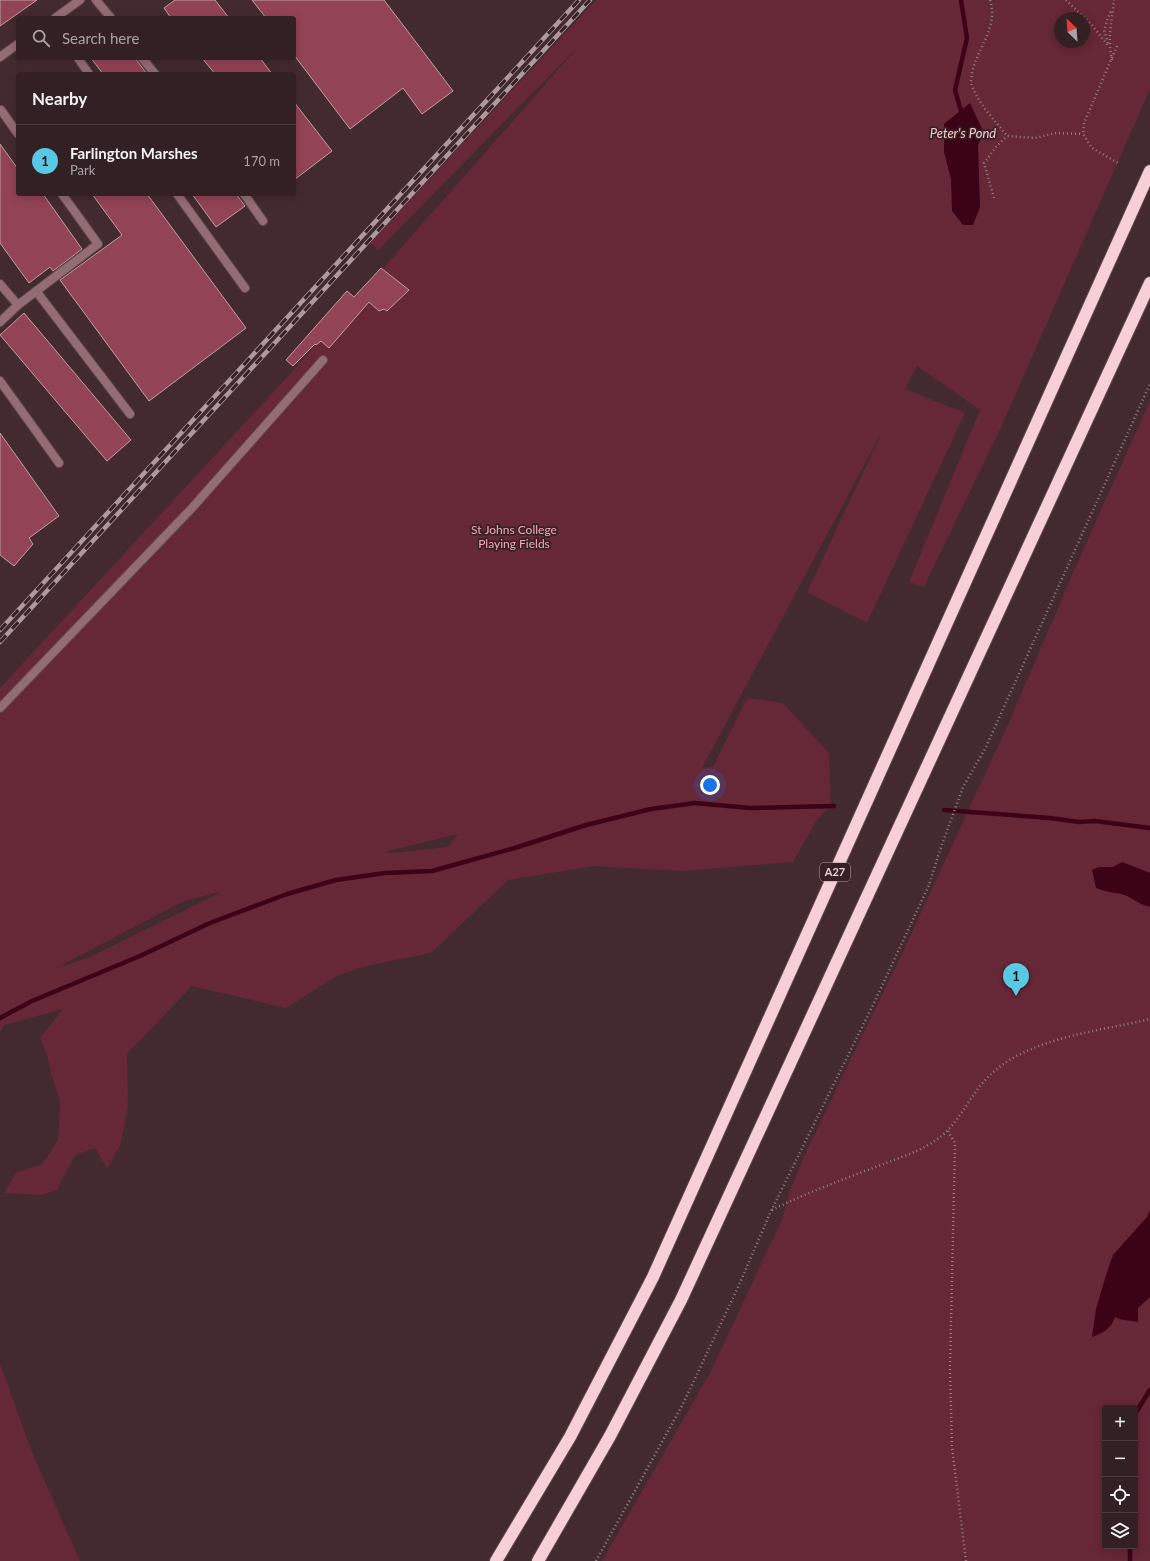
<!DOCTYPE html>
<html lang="en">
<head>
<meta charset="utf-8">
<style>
	:root { --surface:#322023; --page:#3a282b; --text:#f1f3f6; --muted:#a8a3a6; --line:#4d3e41; --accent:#59c8e5 }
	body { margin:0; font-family:Lato,sans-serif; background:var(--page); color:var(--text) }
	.controls { position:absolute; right:12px; bottom:12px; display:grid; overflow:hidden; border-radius:4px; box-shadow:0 2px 10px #0003 }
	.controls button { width:36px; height:36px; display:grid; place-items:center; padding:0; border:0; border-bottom:1px solid var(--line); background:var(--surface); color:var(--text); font:20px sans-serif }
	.compass { position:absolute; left:1054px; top:12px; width:36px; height:36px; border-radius:50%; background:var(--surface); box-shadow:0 2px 10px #0003; rotate:335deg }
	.you { position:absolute; left:710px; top:785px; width:14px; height:14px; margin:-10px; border:3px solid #fff; border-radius:50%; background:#1a73e8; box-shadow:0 0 0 6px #1a73e833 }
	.badge { display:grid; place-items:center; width:26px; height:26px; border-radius:50%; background:var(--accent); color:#111; font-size:13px; font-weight:700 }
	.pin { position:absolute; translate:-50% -33px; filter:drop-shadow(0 1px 2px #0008) }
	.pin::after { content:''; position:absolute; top:21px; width:14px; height:12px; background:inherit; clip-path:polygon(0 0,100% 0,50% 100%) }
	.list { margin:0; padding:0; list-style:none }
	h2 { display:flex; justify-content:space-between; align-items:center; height:52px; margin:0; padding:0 16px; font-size:17px }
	h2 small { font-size:13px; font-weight:400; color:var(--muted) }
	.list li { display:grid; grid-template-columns:26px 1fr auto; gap:12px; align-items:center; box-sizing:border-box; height:72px; padding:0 16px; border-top:1px solid var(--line) }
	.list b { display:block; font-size:15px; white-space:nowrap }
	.list p { margin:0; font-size:13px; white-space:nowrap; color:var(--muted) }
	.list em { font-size:13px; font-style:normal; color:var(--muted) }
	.icon { flex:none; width:22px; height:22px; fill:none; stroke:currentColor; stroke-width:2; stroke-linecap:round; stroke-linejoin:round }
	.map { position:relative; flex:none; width:1150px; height:1561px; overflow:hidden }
	.search { position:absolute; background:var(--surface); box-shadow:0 2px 10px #0003; left:16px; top:16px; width:280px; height:44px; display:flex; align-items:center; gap:10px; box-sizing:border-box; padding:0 14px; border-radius:4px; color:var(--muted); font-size:15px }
	.panel { position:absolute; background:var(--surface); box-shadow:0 2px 10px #0003; left:16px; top:72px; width:280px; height:124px; border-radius:4px }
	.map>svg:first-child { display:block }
	.green { fill:#662737; fill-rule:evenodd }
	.water { fill:#3c0316 }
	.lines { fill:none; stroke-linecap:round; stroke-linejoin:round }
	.stream { stroke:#3c0316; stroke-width:4.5 }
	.building { fill:#934356; stroke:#bf9fa4 }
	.lane-casing { stroke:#60494d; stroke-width:10 }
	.street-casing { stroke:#60494d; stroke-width:10 }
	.highway-casing { stroke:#60494d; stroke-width:14 }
	.path { stroke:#958083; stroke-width:2.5; stroke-dasharray:1 3; stroke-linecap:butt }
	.lane { stroke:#946d74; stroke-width:8 }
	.street { stroke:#946d74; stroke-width:8 }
	.highway { stroke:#f7d0d7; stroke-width:12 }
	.rail-casing { stroke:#ae9a9d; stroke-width:4.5 }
	.rail { stroke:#382025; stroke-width:3; stroke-dasharray:9; stroke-linecap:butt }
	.labels { text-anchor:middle; stroke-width:3.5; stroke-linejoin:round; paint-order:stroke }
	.shield { fill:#382025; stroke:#b19ea1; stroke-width:1 }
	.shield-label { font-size:11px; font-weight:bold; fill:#e5d4d6 }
	.park-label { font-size:12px; fill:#f2acb8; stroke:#382025 }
	.water-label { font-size:13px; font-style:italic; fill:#fac9d1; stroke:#382025 }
</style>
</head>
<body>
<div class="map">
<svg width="1150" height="1561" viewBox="0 0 1150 1561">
	<rect width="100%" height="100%" fill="#432a2f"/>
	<!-- green -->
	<path class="green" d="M596,0H1150V89L1002,425L924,587L909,582L980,410L917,366L905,389L965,413L867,623L807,592L883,430L702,768L713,767L747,698L783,703L829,753L831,805L817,820L793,862L683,871L594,866L508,880L431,953L366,966L338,975L286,1008L192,986L127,1054L128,1107L120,1146L107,1169L95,1148L75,1155L57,1190L42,1195L4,1193L16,1173L42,1164L58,1140L60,1100L51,1074L48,1058L40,1038L63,1009L4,1025L0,1032V688L290,374L578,47L378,250L370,243ZM1060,18H1084V42H1060ZM458,834L448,847L393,853L384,852ZM223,891L90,957L54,969L184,901Z
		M1150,401V1561H602L711,1371L783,1217L788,1196L804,1156L899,960L1007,727L1079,559ZM1105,1408H1135V1546H1105Z
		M0,1364L32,1452L80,1561H0Z"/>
	<!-- water -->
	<path class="water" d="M970,103L984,133L978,145L980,207L973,225H963L952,211L951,179L944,152V124Z
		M1122,862L1150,873V907C1141,905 1135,900 1127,896C1118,892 1107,893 1096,888L1092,870L1099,867H1113Z
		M1150,1210V1297L1138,1308V1322C1130,1320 1122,1321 1115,1317C1111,1329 1103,1333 1092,1337L1096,1309L1107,1272L1113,1255L1147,1217Z"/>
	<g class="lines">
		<!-- stream -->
		<path class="stream" d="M961,111L955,90L967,38L961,0
			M944,810L1050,818L1079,822L1095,821L1150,828
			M0,1018L32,1001L140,956L210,923L287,894L336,880L385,873L432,871L518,847L586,825L651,809L695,803L750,808L834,806
			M1135,1414L1150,1390
			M1130,1546V1561"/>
	</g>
	<!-- building -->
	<path class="building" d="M0,0H37L0,26Z
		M175,0H215L229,18H171L164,8Z
		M252,0H384L453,91L422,114L403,88L350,129L294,55V18H266Z
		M91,58H135L147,74H103Z
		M202,58H260L272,74H215Z
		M294,102L332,151L294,180Z
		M0,144L18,169V194H43L82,249L53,271L50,267L29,283L0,243Z
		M92,194H147L246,328L149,401L60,280L122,235Z
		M192,194H236L245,206L216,227Z
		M381,268L409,290L387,311L384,309L379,311L369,302L329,348L321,341L316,345L315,344L293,366L286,360L347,291L354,297Z
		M24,313L131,440L107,461L0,335Z
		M0,433L59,516L29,538L33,544L14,566L0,555Z"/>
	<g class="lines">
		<defs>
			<path id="lane" d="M96,0L111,18
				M78,58L89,74
				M142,58L155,74
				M1,110L18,134
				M177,194L245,288
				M244,194L263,221
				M36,291L130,414
				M0,322L18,305L98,244L62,194
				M0,381L59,463
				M0,708L192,508L323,360"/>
			<path id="street" d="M55,18L80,0
				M0,57L18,44
				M0,284L18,305"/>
			<path id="highway" d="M496,1561L570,1437L653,1277L1150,171
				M538,1561L610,1436L681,1300L1150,283"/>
		</defs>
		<!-- lane casing -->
		<use href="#lane" class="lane-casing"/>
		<!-- street casing -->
		<use href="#street" class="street-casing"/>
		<!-- highway casing -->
		<use href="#highway" class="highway-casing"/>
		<!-- path -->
		<path class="path" d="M990,0C999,27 977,48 972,73C972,76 971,79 971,82C976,102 995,120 1007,136L1035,138L1056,133L1083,134
			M1066,0L1091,24L1109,47
			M1108,43L1104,30L1111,10
			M1117,46L1084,123L1083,134L1092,148L1118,163
			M1112,60C1107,36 1112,23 1114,0
			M994,198L984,163L996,147L1007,136
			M948,1131L955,1143L950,1369L952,1447L966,1561
			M772,1210C806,1193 842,1180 878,1166C896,1159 916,1153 933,1142C958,1127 967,1099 987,1078C1027,1037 1097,1032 1150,1019
			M596,1561L683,1404L739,1285L771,1211L873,1005L929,885L940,850L963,787L985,749L1150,384"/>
		<!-- lane -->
		<use href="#lane" class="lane"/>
		<!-- street -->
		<use href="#street" class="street"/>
		<!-- highway -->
		<use href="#highway" class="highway"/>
		<defs>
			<path id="rail" d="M0,630L579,0
				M0,642L590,0"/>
		</defs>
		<!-- rail casing -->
		<use href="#rail" class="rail-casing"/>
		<!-- rail -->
		<use href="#rail" class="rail"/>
	</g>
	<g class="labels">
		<!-- shield labels -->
		<rect class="shield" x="820" y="863" width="30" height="18" rx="3"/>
		<g class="shield-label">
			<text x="835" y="876">A27</text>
		</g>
		<!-- park labels -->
		<g class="park-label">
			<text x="514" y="534">St Johns College<tspan x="514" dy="14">Playing Fields</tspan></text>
		</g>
		<!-- water labels -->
		<g class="water-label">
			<text x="963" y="138">Peter's Pond</text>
		</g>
	</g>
</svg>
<div class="controls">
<button>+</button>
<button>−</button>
<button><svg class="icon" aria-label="locate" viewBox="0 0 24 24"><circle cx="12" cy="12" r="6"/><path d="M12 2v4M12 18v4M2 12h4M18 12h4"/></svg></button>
<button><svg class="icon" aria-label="layers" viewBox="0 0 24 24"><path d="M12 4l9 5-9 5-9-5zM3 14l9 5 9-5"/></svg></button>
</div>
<svg class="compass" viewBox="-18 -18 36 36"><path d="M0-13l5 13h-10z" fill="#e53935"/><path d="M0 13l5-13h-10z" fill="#a8a3a6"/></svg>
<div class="you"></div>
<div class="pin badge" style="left:1016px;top:996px">1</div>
<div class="search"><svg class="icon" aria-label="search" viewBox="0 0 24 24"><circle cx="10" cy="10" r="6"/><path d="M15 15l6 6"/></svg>Search here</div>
<section class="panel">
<h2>Nearby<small></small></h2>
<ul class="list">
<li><span class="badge">1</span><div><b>Farlington Marshes</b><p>Park</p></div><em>170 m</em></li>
</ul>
</section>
</div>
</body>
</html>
